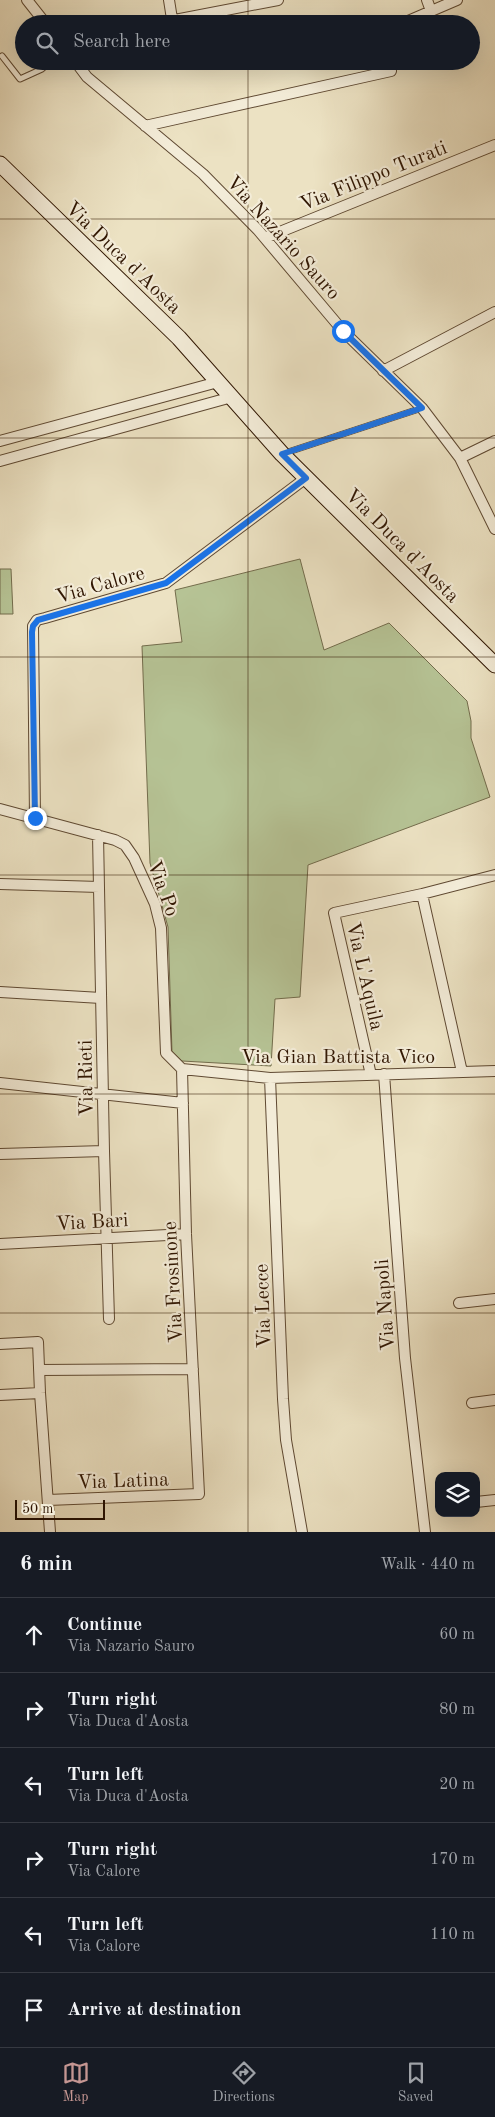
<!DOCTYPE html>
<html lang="en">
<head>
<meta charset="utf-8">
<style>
	:root { --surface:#171b24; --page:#242831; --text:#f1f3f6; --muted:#9ea1a6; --line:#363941; --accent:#c59692 }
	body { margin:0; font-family:"Old Standard TT",serif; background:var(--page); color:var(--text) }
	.controls { position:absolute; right:15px; bottom:15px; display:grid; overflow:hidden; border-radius:10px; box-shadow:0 5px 20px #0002 }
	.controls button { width:45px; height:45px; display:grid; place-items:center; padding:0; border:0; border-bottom:1px solid var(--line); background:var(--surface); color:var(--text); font:25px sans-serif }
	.scale { position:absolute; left:15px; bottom:12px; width:90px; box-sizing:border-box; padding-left:5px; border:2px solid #301602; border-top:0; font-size:14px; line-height:18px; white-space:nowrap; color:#301602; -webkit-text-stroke:4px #f3ecd8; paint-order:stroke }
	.stop { position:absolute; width:15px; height:15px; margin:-11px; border:4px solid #1a73e8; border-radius:50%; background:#fff }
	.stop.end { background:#1a73e8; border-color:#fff; box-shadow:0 1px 5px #0008 }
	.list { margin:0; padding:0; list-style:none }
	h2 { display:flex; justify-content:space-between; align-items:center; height:65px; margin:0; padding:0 20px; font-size:21px }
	h2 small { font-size:16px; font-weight:400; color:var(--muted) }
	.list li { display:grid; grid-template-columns:32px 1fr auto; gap:15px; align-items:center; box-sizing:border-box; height:75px; padding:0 20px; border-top:1px solid var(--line) }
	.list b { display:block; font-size:19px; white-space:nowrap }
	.list p { margin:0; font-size:16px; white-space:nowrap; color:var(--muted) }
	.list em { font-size:16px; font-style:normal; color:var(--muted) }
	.icon { flex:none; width:28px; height:28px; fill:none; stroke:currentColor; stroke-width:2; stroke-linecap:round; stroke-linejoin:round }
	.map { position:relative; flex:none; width:495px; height:1532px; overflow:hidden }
	.search { position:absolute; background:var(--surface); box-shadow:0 5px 20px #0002; left:15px; right:15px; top:15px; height:55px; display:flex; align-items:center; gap:12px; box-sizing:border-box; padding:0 18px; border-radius:28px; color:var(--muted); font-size:19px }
	.sheet { height:515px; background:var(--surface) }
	nav { display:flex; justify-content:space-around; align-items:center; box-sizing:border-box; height:70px; border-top:1px solid var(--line); background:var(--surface); font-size:14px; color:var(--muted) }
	nav a { display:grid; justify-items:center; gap:2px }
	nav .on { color:var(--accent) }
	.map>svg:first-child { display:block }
	.green { fill:#b6c395; stroke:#736c4c }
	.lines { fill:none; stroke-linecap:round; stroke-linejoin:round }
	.lane-casing { stroke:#5f4932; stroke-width:7 }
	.street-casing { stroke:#5f4932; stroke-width:12 }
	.secondary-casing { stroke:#301602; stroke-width:17 }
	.lane { stroke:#f3ecd8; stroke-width:5 }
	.street { stroke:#f3ecd8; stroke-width:10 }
	.secondary { stroke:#f3ecd8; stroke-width:15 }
	.route { stroke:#1a73e8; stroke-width:6 }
	.grid { fill:none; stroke:#301602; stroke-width:1; stroke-opacity:0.55 }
	.labels { text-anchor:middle; stroke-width:4.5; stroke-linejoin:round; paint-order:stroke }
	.street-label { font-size:20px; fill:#301602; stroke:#f3ecd8 }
</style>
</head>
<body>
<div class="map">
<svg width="495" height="1532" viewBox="0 0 495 1532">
	<rect width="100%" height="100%" fill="#ece2c3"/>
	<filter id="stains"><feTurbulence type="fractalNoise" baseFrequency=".004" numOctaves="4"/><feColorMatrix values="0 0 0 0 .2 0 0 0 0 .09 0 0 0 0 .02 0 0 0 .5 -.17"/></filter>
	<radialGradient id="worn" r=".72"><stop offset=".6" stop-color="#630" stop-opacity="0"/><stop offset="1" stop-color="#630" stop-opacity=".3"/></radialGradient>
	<!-- green -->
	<path class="green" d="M300,559L324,650L389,623L467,701L471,721V738L490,797L308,865L300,997L275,999L271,1066L182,1061L172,1052L168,927L150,863L142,646L182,642L175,590Z
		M0,569H11L13,614H0Z"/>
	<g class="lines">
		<defs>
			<path id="lane" d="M2,56L20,79L42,69L51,61
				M285,453L422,408"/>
			<path id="street" d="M27,0L46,24
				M169,0L172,19
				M427,0L431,11
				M154,24L278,0
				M401,24L457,0
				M75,61L87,77L203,174L258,230L343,331L422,408L460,458L495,529
				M145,126L391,71
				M265,238L495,145
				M383,371L495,312
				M0,441L218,382
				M460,458L495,441
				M0,461L232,397
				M0,809L115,840L125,845L134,858L155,904L161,928L166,1053L182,1069
				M35,818L33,626L37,620L45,618L166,583L306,478
				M98,835L104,1151L109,1319
				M0,884L99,887
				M422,894L462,1072
				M0,992L101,998
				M182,1069L270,1078L495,1071
				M384,1074L405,1358L425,1532
				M371,1075L334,913L422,894L495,875
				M270,1078L283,1399L286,1440L302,1532
				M0,1083L183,1103
				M0,1154L104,1151
				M0,1244L186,1234
				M459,1303L495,1299
				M0,1344L38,1342L40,1393L50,1532
				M39,1370L193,1369
				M0,1395L40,1393
				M472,1403L495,1400
				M48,1500L199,1494L186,1234L182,1069
				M476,1502L495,1500"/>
			<path id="secondary" d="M0,164L179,338L282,454L495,665"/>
		</defs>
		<!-- lane casing -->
		<use href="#lane" class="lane-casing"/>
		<!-- street casing -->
		<use href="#street" class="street-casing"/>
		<!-- secondary casing -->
		<use href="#secondary" class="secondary-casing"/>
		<!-- lane -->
		<use href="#lane" class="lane"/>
		<!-- street -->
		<use href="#street" class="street"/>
		<!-- secondary -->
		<use href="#secondary" class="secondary"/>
	</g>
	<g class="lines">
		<!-- route -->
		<path class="route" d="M35,818L32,632L33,626L38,620L166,583L306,478L282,454L422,408L343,331"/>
	</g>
	<!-- grid -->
	<path class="grid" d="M248,0V24M248,61V1532M0,219H495M0,438H495M0,657H495M0,875H495M0,1094H495M0,1313H495"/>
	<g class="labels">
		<!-- street labels -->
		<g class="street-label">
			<text transform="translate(373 175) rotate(-22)" y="7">Via Filippo Turati</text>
			<text transform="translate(284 237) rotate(48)" y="7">Via Nazario Sauro</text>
			<text transform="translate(124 257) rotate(44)" y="7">Via Duca d'Aosta</text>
			<text transform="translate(403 545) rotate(45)" y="7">Via Duca d'Aosta</text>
			<text transform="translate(100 584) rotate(-16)" y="7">Via Calore</text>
			<text transform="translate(164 888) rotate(70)" y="7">Via Po</text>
			<text transform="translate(366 976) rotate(77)" y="7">Via L'Aquila</text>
			<text x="338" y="1063">Via Gian Battista Vico</text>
			<text transform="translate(85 1078) rotate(-91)" y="7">Via Rieti</text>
			<text transform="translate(92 1221) rotate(-3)" y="7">Via Bari</text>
			<text transform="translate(172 1282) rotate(-93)" y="7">Via Frosinone</text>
			<text transform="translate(384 1305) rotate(-94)" y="7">Via Napoli</text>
			<text transform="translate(262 1306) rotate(-92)" y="7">Via Lecce</text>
			<text transform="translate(123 1480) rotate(-2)" y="7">Via Latina</text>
		</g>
	</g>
	<rect width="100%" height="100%" filter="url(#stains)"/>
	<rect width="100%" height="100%" fill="url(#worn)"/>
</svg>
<div class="controls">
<button><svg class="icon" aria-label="layers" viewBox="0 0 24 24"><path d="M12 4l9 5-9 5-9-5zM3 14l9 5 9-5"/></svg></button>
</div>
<div class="scale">50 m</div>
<div class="stop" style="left:343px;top:331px"></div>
<div class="stop end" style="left:35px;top:818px"></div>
<div class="search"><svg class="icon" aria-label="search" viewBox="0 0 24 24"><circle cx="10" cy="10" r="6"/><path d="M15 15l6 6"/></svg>Search here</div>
</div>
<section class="sheet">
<h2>6 min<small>Walk · 440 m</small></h2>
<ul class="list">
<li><svg class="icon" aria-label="ahead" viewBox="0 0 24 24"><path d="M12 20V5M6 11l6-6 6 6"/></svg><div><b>Continue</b><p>Via Nazario Sauro</p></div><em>60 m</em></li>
<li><svg class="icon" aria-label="right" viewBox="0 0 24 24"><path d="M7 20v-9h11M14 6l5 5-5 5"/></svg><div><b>Turn right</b><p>Via Duca d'Aosta</p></div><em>80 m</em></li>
<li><svg class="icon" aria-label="left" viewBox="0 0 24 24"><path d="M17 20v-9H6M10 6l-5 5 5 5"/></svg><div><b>Turn left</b><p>Via Duca d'Aosta</p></div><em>20 m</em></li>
<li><svg class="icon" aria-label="right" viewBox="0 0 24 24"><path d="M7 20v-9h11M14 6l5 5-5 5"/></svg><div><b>Turn right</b><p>Via Calore</p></div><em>170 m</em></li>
<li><svg class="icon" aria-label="left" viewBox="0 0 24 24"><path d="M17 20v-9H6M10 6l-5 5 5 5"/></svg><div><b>Turn left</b><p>Via Calore</p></div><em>110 m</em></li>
<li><svg class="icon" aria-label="arrive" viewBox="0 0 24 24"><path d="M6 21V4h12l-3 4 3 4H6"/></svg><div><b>Arrive at destination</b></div></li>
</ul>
</section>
<nav>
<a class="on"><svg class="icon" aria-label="map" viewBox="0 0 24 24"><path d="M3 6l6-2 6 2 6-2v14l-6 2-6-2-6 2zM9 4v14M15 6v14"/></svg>Map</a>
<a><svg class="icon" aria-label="directions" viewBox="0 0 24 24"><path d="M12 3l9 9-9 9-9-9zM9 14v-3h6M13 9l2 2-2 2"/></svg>Directions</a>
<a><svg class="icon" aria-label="saved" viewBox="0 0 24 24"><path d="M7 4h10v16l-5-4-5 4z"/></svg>Saved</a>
</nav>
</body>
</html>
